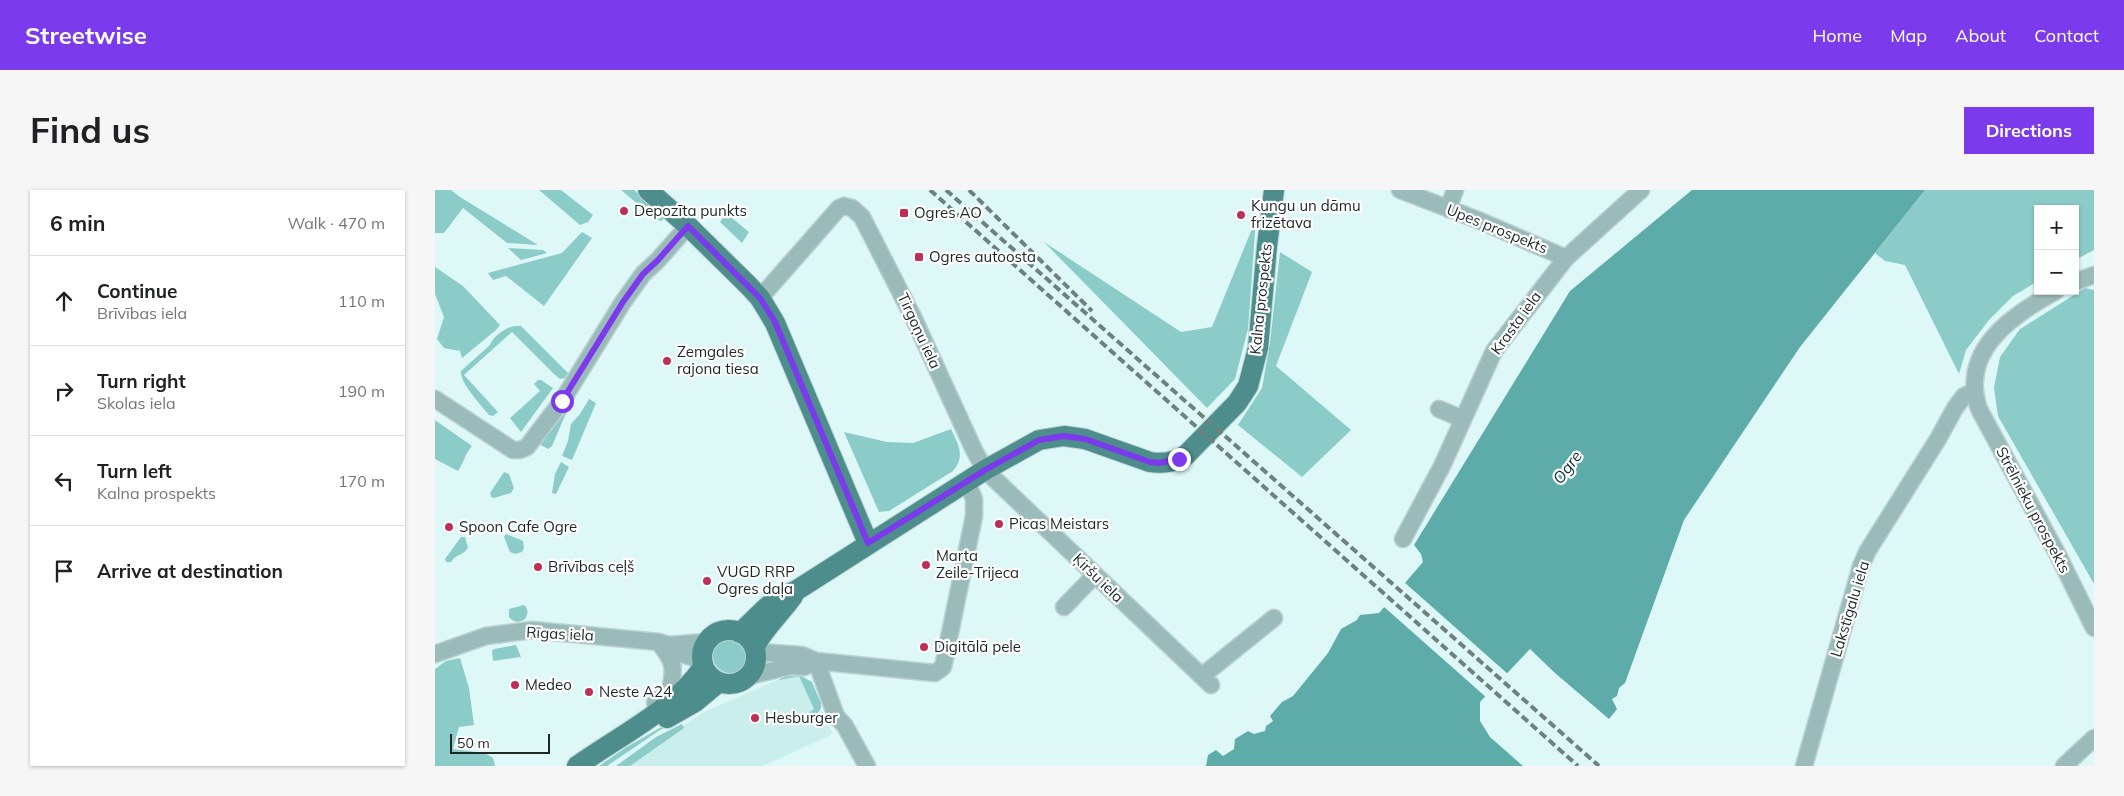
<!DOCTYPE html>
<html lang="en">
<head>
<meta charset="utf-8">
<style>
	:root { --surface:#fff; --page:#f6f6f6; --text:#202124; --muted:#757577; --line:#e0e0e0; --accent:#7c3aed }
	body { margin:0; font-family:Mulish,sans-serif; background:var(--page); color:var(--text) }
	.controls { position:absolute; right:15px; top:15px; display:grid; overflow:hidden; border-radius:0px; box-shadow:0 1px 4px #0004 }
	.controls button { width:45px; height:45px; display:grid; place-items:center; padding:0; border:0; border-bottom:1px solid var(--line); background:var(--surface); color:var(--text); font:25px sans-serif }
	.scale { position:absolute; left:15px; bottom:12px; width:100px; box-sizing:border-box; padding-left:5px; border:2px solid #1c2726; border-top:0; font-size:14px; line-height:18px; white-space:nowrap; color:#1c2726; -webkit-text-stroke:4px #fff; paint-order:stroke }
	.stop { position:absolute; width:15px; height:15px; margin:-11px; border:4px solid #7c3aed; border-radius:50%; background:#fff }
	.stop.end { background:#7c3aed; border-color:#fff; box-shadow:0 1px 5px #0008 }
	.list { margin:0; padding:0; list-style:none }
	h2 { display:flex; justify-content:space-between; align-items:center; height:65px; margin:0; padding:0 20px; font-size:21px }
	h2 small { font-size:16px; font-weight:400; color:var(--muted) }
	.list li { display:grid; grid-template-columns:32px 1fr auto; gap:15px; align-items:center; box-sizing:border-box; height:90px; padding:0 20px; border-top:1px solid var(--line) }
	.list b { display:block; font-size:19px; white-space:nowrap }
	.list p { margin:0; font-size:16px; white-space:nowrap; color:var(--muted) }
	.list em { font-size:16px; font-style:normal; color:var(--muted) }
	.icon { flex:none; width:28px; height:28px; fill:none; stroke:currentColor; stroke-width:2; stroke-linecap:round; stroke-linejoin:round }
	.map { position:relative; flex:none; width:1659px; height:576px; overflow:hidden; border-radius:0px }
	header { display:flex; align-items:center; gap:30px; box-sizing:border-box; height:70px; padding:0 25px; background:var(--accent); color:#fff }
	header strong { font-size:24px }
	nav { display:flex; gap:28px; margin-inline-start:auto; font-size:18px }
	.intro { display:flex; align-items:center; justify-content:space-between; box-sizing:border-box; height:120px; padding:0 30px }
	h1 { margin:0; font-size:35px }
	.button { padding:12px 22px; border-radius:0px; background:var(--accent); color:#fff; font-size:18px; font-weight:700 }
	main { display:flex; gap:30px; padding:0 30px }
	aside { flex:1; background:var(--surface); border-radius:0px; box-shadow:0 1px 4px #0004 }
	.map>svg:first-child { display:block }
	.built { fill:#c9eeec }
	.green { fill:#8bccc9 }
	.water { fill:#5eacaa }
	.pier { fill:#ddf8f7 }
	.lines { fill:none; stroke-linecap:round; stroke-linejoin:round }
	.minor-casing { stroke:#bad2d1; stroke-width:19 }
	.major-casing { stroke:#bad2d1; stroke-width:22 }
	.minor { stroke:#9bbbba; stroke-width:16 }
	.major { stroke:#4d8d8b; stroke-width:20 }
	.rail { stroke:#6e807f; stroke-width:4; stroke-dasharray:8 4; stroke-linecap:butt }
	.route { stroke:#7c3aed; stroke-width:6 }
	.poi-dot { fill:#be2f56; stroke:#fff; stroke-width:2 }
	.labels { text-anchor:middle; stroke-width:4.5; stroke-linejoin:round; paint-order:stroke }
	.poi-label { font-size:15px; fill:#1c2726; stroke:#fff; text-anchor:start }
	.street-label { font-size:15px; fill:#1c2726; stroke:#fff }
	.water-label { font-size:16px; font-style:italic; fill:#0c3333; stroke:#fff }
</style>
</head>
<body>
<header>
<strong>Streetwise</strong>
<nav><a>Home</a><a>Map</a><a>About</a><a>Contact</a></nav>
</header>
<div class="intro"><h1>Find us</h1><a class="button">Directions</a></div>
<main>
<aside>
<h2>6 min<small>Walk · 470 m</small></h2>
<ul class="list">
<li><svg class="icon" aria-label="ahead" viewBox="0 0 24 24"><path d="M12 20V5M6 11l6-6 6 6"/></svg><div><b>Continue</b><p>Brīvības iela</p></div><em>110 m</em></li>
<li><svg class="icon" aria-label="right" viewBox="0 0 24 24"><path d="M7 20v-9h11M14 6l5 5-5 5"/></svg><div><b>Turn right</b><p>Skolas iela</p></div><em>190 m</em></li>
<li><svg class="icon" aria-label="left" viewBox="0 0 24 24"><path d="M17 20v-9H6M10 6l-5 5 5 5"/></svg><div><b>Turn left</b><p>Kalna prospekts</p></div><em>170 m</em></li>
<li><svg class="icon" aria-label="arrive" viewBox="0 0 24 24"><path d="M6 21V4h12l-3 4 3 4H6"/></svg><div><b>Arrive at destination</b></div></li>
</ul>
</aside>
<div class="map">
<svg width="1659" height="576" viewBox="0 0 1659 576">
	<rect width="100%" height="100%" fill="#ddf8f7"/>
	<!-- built -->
	<path class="built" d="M351,486H369L398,544L328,576H191L267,523Z"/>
	<!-- green -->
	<path class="green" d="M0,0H16L25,7L103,55L72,53L28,18L9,43H0Z
		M104,0H126L158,25L153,32L145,35Z
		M186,0H199L230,26L227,31L222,30Z
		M1490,0H1659V60L1640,70V19H1603V91L1578,106L1554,130L1531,160L1524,184L1470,75L1450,71L1440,63Z
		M291,23L314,42L307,53L285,32Z
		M821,29L813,139L800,189L772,218L609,52L746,142L777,137Z
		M147,42L157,48L109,116L71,86L58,90L53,83L127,63Z
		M73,58L108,60L112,63L86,70Z
		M845,62L877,82L841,176L916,240L867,287L803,235L827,198L835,153Z
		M0,77L28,96L65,135L61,140L27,168L25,161L9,158L2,149L9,127L0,104Z
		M1650,98L1659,100V394L1563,226L1559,198L1565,167L1585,139Z
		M80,136H86L133,183L130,188L125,189L120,185L77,142L29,185L63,222L58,226L54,225C47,216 24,192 26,181L55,155C58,146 71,137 80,136Z
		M103,190H106L118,198L86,242L75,228L105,201L99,194Z
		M154,209L161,213L137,270L127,266L133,251L136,234L145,224Z
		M131,217L132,221L117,256L113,259L104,254Z
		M0,230L37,256C30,264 29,272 23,281L0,269Z
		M516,239C523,254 531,266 518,281L454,321L444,322L409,242L452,252L478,253Z
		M126,272L134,277L121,304L117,303L120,284Z
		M69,282L74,284L79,298L76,303L59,308L56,307L55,303Z
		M71,344L88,351L89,358L87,362L80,364L75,362L69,347Z
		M26,347H30L33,358C28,365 20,365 16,372H11L10,369Z
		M89,415C94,420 93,423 90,429C83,433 80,433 74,427V419Z
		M278 466a17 17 0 1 1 34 0a17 17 0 1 1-34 0Z
		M81,455L86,467L58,471L57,461L59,459Z
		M25,468L34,498L39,535L24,537L18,559L50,563L58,568L60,576H0V479L11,471Z
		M352,486H366L377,492L386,513V518L380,527L373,528L372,524L379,519L364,486L345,490V489Z
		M242,528L243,531L225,540L172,576H164L190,558Z
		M247,534L249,538L195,576H181L221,547Z"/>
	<!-- water -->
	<path class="water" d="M1257,0H1490L1365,157L1249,330L1190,493L1184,498L1182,506L1177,509L1182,519L1174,529L1120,483L1095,459L1045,512V531L1055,547L1088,576H771L773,565L781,560L788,566L799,559L800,549L813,541L819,544L830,541L831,536L838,531L835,526L847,512L858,506L893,463L906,439L922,430L925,425L944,423L988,372L986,364L979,355L1135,101Z"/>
	<!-- pier -->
	<path class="pier" d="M969,392L1074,485L1052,508L948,416Z"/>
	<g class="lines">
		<defs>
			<path id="minor" d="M965,0L1043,30L1131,68
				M1013,19L1020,0
				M1640,92L1659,85
				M1621,101C1577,125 1524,161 1544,219L1623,365L1659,438
				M325,108L404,18L409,16L417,18L427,27L479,129L539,260L550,280L776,495
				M0,209L78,260H85L92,257L127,211L188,112L208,84L223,70L253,36
				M1004,219L1028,229
				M968,349L1007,276L1059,161L1131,68L1206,0
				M629,417L660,385
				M234,455L272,452
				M321,462L367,465L381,471L500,483L508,477L539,326V309L532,292
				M0,464L51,446L97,440L224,452L234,455L246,464L268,470
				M381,471L401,526L410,536L432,576
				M314,486L356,476L369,477L381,471
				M767,486L839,428
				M220,513L235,500C240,477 239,472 225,454
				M1369,576L1426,376L1432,362L1503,249L1520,218L1529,206L1538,202
				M1629,576L1659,548"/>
			<path id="major" d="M213,0L253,36L313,95L325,108L340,133L433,353
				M267 467a27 27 0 1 1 54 0a27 27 0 1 1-54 0Z
				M305,443L332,417L342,409L362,400L550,280L604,250L629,246L650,249L715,272C727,274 741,272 751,265L802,213L813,196L823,158L832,56L839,0
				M320,456C330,437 346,423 358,406
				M232,528L260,512L284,492
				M142,576C184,546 240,519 268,477"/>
		</defs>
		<!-- minor casing -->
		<use href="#minor" class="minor-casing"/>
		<!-- major casing -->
		<use href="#major" class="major-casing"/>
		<!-- minor -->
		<use href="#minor" class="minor"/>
		<!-- major -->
		<use href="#major" class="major"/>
		<!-- rail -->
		<path class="rail" d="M495,0L1143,576
			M511,0L1164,576
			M534,0L657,121"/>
	</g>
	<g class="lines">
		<!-- route -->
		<path class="route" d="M127,211L188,112L208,84L223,70L253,36L325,108L340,132L433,353L550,280L604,250L629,246L650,249L715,272L724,273L744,269"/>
	</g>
	<!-- markers -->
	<g class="poi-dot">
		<circle cx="189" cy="21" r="5"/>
		<rect x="464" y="18" width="10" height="10" rx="2.5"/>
		<circle cx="806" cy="25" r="5"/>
		<rect x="479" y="62" width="10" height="10" rx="2.5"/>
		<circle cx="232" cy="171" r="5"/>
		<circle cx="564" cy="334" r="5"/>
		<circle cx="14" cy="337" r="5"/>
		<circle cx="491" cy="375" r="5"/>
		<circle cx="103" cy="377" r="5"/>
		<circle cx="272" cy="391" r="5"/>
		<circle cx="489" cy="457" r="5"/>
		<circle cx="80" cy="495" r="5"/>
		<circle cx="154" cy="502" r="5"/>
		<circle cx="320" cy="528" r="5"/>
	</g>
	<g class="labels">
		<!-- poi labels -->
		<g class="poi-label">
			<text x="816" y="21">Kungu un dāmu<tspan x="816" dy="17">frizētava</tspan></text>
			<text x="199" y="26">Depozīta punkts</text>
			<text x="479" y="28">Ogres AO</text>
			<text x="494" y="72">Ogres autoosta</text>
			<text x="242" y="167">Zemgales<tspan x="242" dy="17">rajona tiesa</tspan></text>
			<text x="574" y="339">Picas Meistars</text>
			<text x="24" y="342">Spoon Cafe Ogre</text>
			<text x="501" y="371">Marta<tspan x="501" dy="17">Zeile-Trijeca</tspan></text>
			<text x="113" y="382">Brīvības ceļš</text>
			<text x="282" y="387">VUGD RRP<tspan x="282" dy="17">Ogres daļa</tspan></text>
			<text x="499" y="462">Digitālā pele</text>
			<text x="90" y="500">Medeo</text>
			<text x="164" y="507">Neste A24</text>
			<text x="330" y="533">Hesburger</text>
		</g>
		<!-- street labels -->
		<g class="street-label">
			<text transform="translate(1062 39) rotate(22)" y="5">Upes prospekts</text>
			<text transform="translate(826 109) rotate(-84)" y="5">Kalna prospekts</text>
			<text transform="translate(1081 133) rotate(-54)" y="5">Krasta iela</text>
			<text transform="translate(484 141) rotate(65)" y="5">Tirgoņu iela</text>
			<text transform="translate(1598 320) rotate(62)" y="5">Strēlnieku prospekts</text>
			<text transform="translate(663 388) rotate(44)" y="5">Ķiršu iela</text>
			<text transform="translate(1415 419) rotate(-73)" y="5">Lakstīgalu iela</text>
			<text transform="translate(125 444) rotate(3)" y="5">Rīgas iela</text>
		</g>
		<!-- water labels -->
		<g class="water-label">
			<text transform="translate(1132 277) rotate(-53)" y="6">Ogre</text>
		</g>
	</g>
</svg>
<div class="controls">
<button>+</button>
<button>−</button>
</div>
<div class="scale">50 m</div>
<div class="stop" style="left:127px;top:211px"></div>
<div class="stop end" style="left:744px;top:269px"></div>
</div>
</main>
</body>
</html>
